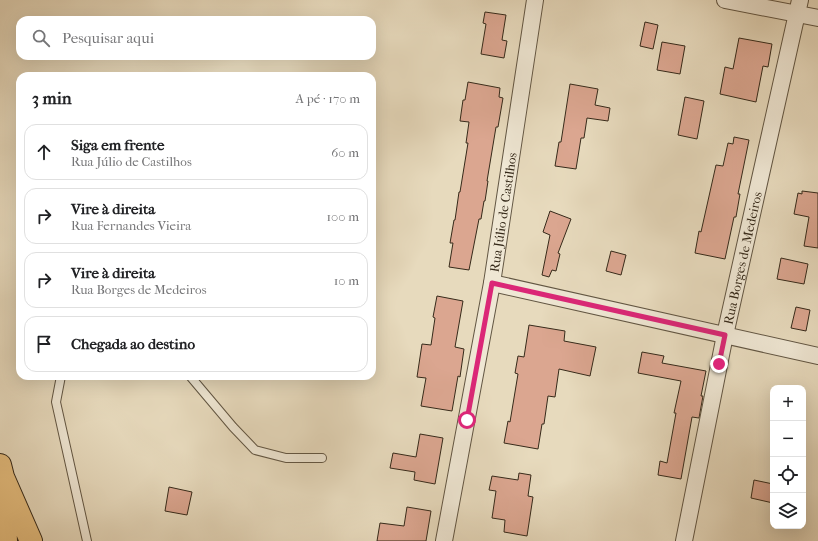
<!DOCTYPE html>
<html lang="pt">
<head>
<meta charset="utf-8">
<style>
	:root { --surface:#fff; --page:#f2f2f2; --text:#202124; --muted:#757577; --line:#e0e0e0 }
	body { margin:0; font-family:"IM FELL French Canon",serif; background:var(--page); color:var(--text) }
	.controls { position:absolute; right:12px; bottom:12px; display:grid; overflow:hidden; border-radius:8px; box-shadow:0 4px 16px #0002 }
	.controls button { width:36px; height:36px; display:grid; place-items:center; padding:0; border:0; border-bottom:1px solid var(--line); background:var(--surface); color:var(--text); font:20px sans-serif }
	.stop { position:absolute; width:12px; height:12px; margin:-9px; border:3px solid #db2777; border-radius:50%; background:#fff }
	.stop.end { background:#db2777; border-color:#fff; box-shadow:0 1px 4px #0008 }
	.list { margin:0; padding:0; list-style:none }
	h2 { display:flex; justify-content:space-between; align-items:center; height:52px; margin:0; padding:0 16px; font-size:17px }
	h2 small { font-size:13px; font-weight:400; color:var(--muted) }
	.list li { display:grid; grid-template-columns:26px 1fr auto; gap:12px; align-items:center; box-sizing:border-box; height:56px; margin:0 8px 8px; padding:0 8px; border:1px solid var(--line); border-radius:12px }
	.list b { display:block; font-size:15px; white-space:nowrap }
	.list p { margin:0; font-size:13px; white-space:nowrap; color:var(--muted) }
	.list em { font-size:13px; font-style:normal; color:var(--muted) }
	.icon { flex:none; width:22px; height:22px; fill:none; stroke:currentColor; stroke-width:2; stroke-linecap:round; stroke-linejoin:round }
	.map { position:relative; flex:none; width:818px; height:541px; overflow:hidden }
	.search { position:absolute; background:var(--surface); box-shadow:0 4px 16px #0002; left:16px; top:16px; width:360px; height:44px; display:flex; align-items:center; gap:10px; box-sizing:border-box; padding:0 14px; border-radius:12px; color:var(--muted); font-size:15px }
	.panel { position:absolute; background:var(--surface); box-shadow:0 4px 16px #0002; left:16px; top:72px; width:360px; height:308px; border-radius:12px }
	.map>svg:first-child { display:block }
	.building { fill:#dba690; stroke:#362a1a }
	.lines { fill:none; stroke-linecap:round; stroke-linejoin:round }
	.lane-casing { stroke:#625643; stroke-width:10 }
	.street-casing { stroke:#625643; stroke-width:18 }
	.highway-casing { stroke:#362a1a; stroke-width:24 }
	.lane { stroke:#efe7d4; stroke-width:8 }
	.street { stroke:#efe7d4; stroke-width:16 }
	.highway { stroke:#e4bd7e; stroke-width:22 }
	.route { stroke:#db2777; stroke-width:5 }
	.labels { text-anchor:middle; stroke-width:3; stroke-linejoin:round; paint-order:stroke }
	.street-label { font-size:13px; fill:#362a1a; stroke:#efe7d4 }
</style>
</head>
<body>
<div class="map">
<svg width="818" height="541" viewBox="0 0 818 541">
	<rect width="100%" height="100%" fill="#e7dabd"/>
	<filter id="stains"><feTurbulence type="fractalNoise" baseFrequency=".005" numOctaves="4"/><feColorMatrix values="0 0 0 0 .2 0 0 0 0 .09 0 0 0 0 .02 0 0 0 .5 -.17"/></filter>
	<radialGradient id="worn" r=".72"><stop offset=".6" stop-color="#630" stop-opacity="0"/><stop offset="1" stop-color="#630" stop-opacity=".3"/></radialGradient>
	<!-- building -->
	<path class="building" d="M485,12L506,15L502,40L507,41L504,58L481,54L486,24L483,23Z
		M645,22L658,25L653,49L640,46Z
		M739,38L772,44L768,67L763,66L756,102L720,94L725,67L733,69Z
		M662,42L685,46L680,74L657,70Z
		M468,82L500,88L499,97L503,98L498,127H496L487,181H488L485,201H484L481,219H479L469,270L449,267L453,243H450L454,220H455L459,192H460L468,143H466L469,122L460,121L463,100H465Z
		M570,84L598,89L595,105L610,108L608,121L587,118L584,138H581L576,169L555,166L559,142H561Z
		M685,97L704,101L697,139L678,135Z
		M734,137L749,140L738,194H740L736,217H734L725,259L695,253L699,231L701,232L716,165L723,166L728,143L733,144Z
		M802,191L818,193V248L804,246L809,217L794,214L798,193L802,194Z
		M550,211L571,219L558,253L560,254L556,271L552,270L549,277L542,275L550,235L543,232Z
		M611,251L626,255L621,275L606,271Z
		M781,258L808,264L804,284L777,279Z
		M437,296L463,301L455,347L464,349L460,377L458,376L452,411L421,406L426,378L417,377L422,344L431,345L435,318L433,317Z
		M796,307L810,310L806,331L791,328Z
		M529,325L565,331L564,341L596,347L590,376L559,369L555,397L548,396L544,424H542L538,449L504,443L508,421L510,422L518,374L515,373L518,356L524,357Z
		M642,352L664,356L662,363L706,371L701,396H703L699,418L692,417L681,479L658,475L660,461L667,463L676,413H674L681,381L638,373Z
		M420,434L443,438L435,484L414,480L415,472L390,468L393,453L416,457Z
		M519,473L531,475L528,496L533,497L527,536L504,532L505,520L492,518L496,491L489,490L492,476L518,480Z
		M754,480L773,484V503L751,498Z
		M169,487L192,492L187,515L165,511Z
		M407,507L431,511L426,541H377L380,523L404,526Z"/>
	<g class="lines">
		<defs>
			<path id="lane" d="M61,376L56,402L87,541
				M190,376L233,427L255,450L286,458H322"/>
			<g id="street">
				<path d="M725,0L818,18"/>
				<path d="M492,283L818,356"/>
				<path id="s1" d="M444,541L492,283L535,0"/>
				<path id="s2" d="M684,541L725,335L800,0"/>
			</g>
			<path id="highway" d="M0,465L3,477L31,541
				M4,492L6,541"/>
		</defs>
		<!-- lane casing -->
		<use href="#lane" class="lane-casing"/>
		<!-- street casing -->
		<use href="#street" class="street-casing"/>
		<!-- highway casing -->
		<use href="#highway" class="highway-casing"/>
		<!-- lane -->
		<use href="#lane" class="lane"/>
		<!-- street -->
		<use href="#street" class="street"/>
		<!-- highway -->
		<use href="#highway" class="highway"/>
	</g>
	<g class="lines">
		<!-- route -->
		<path class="route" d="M467,420L492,283L725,335L719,364"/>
	</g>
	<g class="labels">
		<!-- street labels -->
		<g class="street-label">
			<text dy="5" stroke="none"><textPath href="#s1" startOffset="334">Rua Júlio de Castilhos</textPath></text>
			<text dy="5" stroke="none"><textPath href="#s2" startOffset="289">Rua Borges de Medeiros</textPath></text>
		</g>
	</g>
	<rect width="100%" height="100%" filter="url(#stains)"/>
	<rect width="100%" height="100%" fill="url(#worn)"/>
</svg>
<div class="controls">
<button>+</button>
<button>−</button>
<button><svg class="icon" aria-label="locate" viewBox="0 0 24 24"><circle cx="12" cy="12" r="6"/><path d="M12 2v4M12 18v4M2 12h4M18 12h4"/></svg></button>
<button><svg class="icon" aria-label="layers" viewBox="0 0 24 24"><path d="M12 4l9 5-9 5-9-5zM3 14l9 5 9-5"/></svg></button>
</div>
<div class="stop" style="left:467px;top:420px"></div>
<div class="stop end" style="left:719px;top:364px"></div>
<div class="search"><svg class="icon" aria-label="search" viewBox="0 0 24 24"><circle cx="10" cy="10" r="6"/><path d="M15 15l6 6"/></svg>Pesquisar aqui</div>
<section class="panel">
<h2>3 min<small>A pé · 170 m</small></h2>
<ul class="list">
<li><svg class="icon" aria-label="ahead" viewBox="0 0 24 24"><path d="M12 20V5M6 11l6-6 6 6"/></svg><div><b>Siga em frente</b><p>Rua Júlio de Castilhos</p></div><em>60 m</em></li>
<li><svg class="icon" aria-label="right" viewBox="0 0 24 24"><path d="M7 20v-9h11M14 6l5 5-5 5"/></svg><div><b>Vire à direita</b><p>Rua Fernandes Vieira</p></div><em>100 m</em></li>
<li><svg class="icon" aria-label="right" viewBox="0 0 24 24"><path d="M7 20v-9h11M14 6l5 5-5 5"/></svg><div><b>Vire à direita</b><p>Rua Borges de Medeiros</p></div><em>10 m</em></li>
<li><svg class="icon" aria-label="arrive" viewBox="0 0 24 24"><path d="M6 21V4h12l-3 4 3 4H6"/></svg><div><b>Chegada ao destino</b></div></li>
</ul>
</section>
</div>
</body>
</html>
